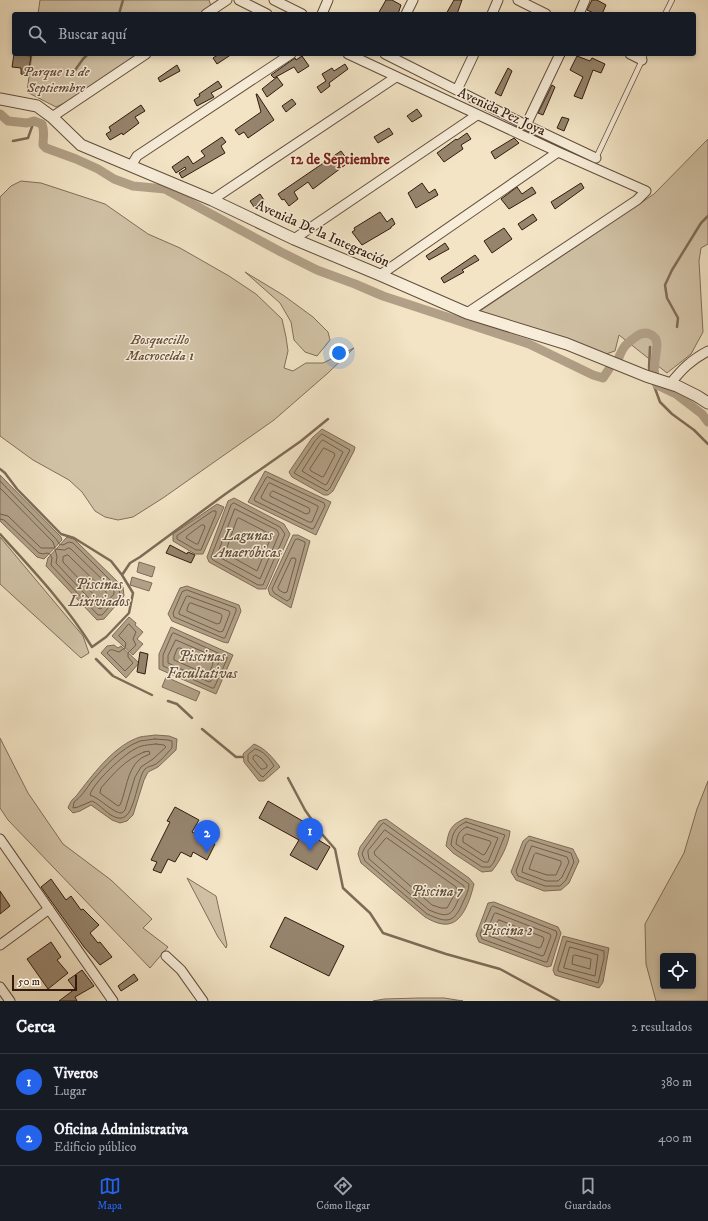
<!DOCTYPE html>
<html lang="es">
<head>
<meta charset="utf-8">
<style>
	:root { --surface:#171b24; --page:#242831; --text:#f1f3f6; --muted:#9ea1a6; --line:#363941; --accent:#2563eb }
	body { margin:0; font-family:"IM FELL DW Pica",serif; background:var(--page); color:var(--text) }
	.controls { position:absolute; right:12px; bottom:12px; display:grid; overflow:hidden; border-radius:4px; box-shadow:0 2px 6px #0003 }
	.controls button { width:36px; height:36px; display:grid; place-items:center; padding:0; border:0; border-bottom:1px solid var(--line); background:var(--surface); color:var(--text); font:20px sans-serif }
	.scale { position:absolute; left:12px; bottom:10px; width:65px; box-sizing:border-box; padding-left:4px; border:2px solid #321b0e; border-top:0; font-size:11px; line-height:14px; white-space:nowrap; color:#321b0e; -webkit-text-stroke:3px #f7edd9; paint-order:stroke }
	.you { position:absolute; left:339px; top:353px; width:14px; height:14px; margin:-10px; border:3px solid #fff; border-radius:50%; background:#1a73e8; box-shadow:0 0 0 6px #1a73e833 }
	.badge { display:grid; place-items:center; width:26px; height:26px; border-radius:50%; background:var(--accent); color:#fff; font-size:13px; font-weight:700 }
	.pin { position:absolute; translate:-50% -33px; filter:drop-shadow(0 1px 2px #0008) }
	.pin::after { content:''; position:absolute; top:21px; width:14px; height:12px; background:inherit; clip-path:polygon(0 0,100% 0,50% 100%) }
	.list { margin:0; padding:0; list-style:none }
	h2 { display:flex; justify-content:space-between; align-items:center; height:52px; margin:0; padding:0 16px; font-size:17px }
	h2 small { font-size:13px; font-weight:400; color:var(--muted) }
	.list li { display:grid; grid-template-columns:26px 1fr auto; gap:12px; align-items:center; box-sizing:border-box; height:56px; padding:0 16px; border-top:1px solid var(--line) }
	.list b { display:block; font-size:15px; white-space:nowrap }
	.list p { margin:0; font-size:13px; white-space:nowrap; color:var(--muted) }
	.list em { font-size:13px; font-style:normal; color:var(--muted) }
	.icon { flex:none; width:22px; height:22px; fill:none; stroke:currentColor; stroke-width:2; stroke-linecap:round; stroke-linejoin:round }
	.map { position:relative; flex:none; width:708px; height:1001px; overflow:hidden }
	.search { position:absolute; background:var(--surface); box-shadow:0 2px 6px #0003; left:12px; right:12px; top:12px; height:44px; display:flex; align-items:center; gap:10px; box-sizing:border-box; padding:0 14px; border-radius:4px; color:var(--muted); font-size:15px }
	.sheet { height:164px; background:var(--surface) }
	nav { display:flex; justify-content:space-around; align-items:center; box-sizing:border-box; height:56px; border-top:1px solid var(--line); background:var(--surface); font-size:11px; color:var(--muted) }
	nav a { display:grid; justify-items:center; gap:2px }
	nav .on { color:var(--accent) }
	.map>svg:first-child { display:block }
	.green { fill:#d1c2a6; stroke:#826e5a; fill-rule:evenodd }
	.water { fill:#b1a087; stroke:#7e6b57 }
	.lines { fill:none; stroke-linecap:round; stroke-linejoin:round }
	.shore { stroke:#725e4a; stroke-width:1 }
	.stream { stroke:#7e6b57; stroke-width:2.5 }
	.canal { stroke:#b1a087; stroke-width:9 }
	.building { fill:#96846d; stroke:#321b0e }
	.service-casing { stroke:#624d3c; stroke-width:6 }
	.minor-casing { stroke:#624d3c; stroke-width:11 }
	.tertiary-casing { stroke:#624d3c; stroke-width:13 }
	.service { stroke:#f7edd9; stroke-width:4.5 }
	.minor { stroke:#f7edd9; stroke-width:9 }
	.tertiary { stroke:#f7edd9; stroke-width:11 }
	.labels { text-anchor:middle; stroke-width:3; stroke-linejoin:round; paint-order:stroke }
	.park-label { font-size:14px; font-style:italic; fill:#624d3c; stroke:#f7edd9 }
	.street-label { font-size:14px; fill:#321b0e; stroke:#f7edd9 }
	.neighbourhood-label { font-size:15px; font-weight:bold; fill:#7a1f14; stroke:#f7edd9 }
	.water-label { font-size:15px; font-style:italic; fill:#65503e; stroke:#f7edd9 }
</style>
</head>
<body>
<div class="map">
<svg width="708" height="1001" viewBox="0 0 708 1001">
	<rect width="100%" height="100%" fill="#f2e4c5"/>
	<filter id="stains"><feTurbulence type="fractalNoise" baseFrequency=".005" numOctaves="4"/><feColorMatrix values="0 0 0 0 .2 0 0 0 0 .09 0 0 0 0 .02 0 0 0 .5 -.17"/></filter>
	<radialGradient id="worn" r=".72"><stop offset=".6" stop-color="#630" stop-opacity="0"/><stop offset="1" stop-color="#630" stop-opacity=".3"/></radialGradient>
	<!-- green -->
	<path class="green" d="M40,0H209L211,6L207,14H38Z
		M32,54H144L71,100L56,107L27,92Z
		M708,139V244L701,248L699,261L703,332L691,354L667,373L619,335L615,351L606,354L477,313L654,194Z
		M21,181L41,183L105,204L148,234L180,248L229,276L256,294L282,319L286,337L288,351L284,368L293,371L306,363H323L354,348L328,373L274,420L163,498L133,517L118,520L105,517L95,511L82,492L69,480L33,460L0,436V197L11,186Z
		M245,272L283,295L313,317L328,332L330,340L317,356L305,352L294,340L291,322L280,303Z
		M0,537L83,636L89,653L81,658L0,584Z
		M0,738L28,793L63,844L111,880L152,919L143,928L168,947L150,968L8,820L0,808Z
		M708,781V1001H656L646,964L645,924L684,853L697,809ZM663,956H693V986H663Z
		M187,878L216,896L227,945L226,948L218,937Z
		M419,998H444L463,1001H373L384,999Z"/>
	<!-- water -->
	<path class="water" d="M322,429L355,447L354,451L333,491L328,495H324L292,477L289,472L312,438Z
		M265,471L331,502L316,535L248,502Z
		M0,475L61,537L62,540L44,559L37,557L0,521Z
		M234,498L284,524L290,534L266,589H258L209,562L207,557L228,501Z
		M217,504L224,507L203,554H195L173,541V534Z
		M293,535H298L310,541L291,608L270,595L268,589Z
		M67,537L74,539L123,587L124,596L104,619L97,620L46,566L48,558Z
		M139,562L155,567L152,577L137,572Z
		M132,577L152,583L149,591L130,585Z
		M187,586L239,605L241,611L228,643L223,642L172,621L168,614L180,588Z
		M129,617L136,623L135,625L143,632L137,639L143,644L133,655L112,636Z
		M171,627L233,655L216,694L159,669V654Z
		M114,645L118,648L121,646L139,663L126,678L101,653L107,646Z
		M166,677L200,692L196,701L162,687Z
		M155,735L169,736L177,739L176,750L158,767L148,772L144,780L133,815L127,821L120,823L112,820L91,805L80,811L73,813L68,808C72,797 74,800 80,791C95,772 115,745 140,737C144,736 150,736 155,735Z
		M254,744C266,749 272,757 280,767L264,781H259L244,762L243,754Z
		M466,818L510,831C509,844 500,861 492,871L482,872L453,853L446,846C449,830 450,825 466,818Z
		M386,819L469,878L474,884C471,896 464,922 448,924C440,925 432,921 425,917L361,863L358,854L360,847L379,821Z
		M529,836L573,849L579,861L569,883L561,890L544,891L516,880L511,872L523,841Z
		M494,902L558,927L561,933L551,966L547,967L479,942L476,935L488,903Z
		M563,936L609,948L603,982L599,988L555,975L553,970Z"/>
	<g class="lines">
		<!-- shore -->
		<path class="shore" d="M322,434L350,450L330,488L327,491L294,473L315,441Z
			M323,440L343,452L327,484L325,485L302,471L319,444Z
			M324,448L334,453L335,455L324,476L322,477L311,471L310,469Z
			M268,477L324,503L325,506L314,528L312,529L255,501L254,499L266,478Z
			M0,481L57,540L59,544L63,545L69,542L73,543L119,589L120,595L102,615H98L51,565L52,558L50,554L47,553L43,554L39,553L4,520L0,519
			M270,483L318,506V508L312,522H309L262,499L261,497L268,484Z
			M0,488L53,542L55,548H41L8,516L0,514
			M273,491L309,508L310,510L309,513L306,514L270,496V494Z
			M234,503L280,527L285,534L263,585H258L213,560L211,557L231,505Z
			M235,509L277,530L279,534L260,579L217,556Z
			M213,511H216V514L201,550H196L177,539V536Z
			M239,518L272,535L257,571L225,553L237,519Z
			M202,525H204L205,527L198,544H196L186,538L187,536Z
			M298,539L305,542V544L290,599L287,601L274,593L272,589L295,540Z
			M69,548L71,549L114,591V594L101,609L98,608L56,563L57,557L55,549L64,550Z
			M68,555L106,592V594L101,600L98,599L63,562V557Z
			M292,558H295L296,560L287,592L284,593L279,590L278,588Z
			M187,590L236,608V611L225,638H223L174,617L173,613L182,592Z
			M188,596L229,611L230,613L223,631L220,632L179,614V612L186,597Z
			M191,603L221,614L222,616L220,623L217,624L187,611V609L189,604Z
			M129,624L136,632L133,639L136,645L128,653V657L133,663L125,671L107,653C111,647 114,651 119,652L125,648L126,643L119,636Z
			M174,633L227,657V659L214,688H212L163,666V655L172,634Z
			M176,640L220,659L211,681L209,682L168,663V656Z
			M180,648L212,662L213,664L209,673L206,674L174,660V657L177,649Z
			M155,739L168,740L172,741V748C167,753 162,760 156,764C153,766 148,766 145,769C136,779 135,822 118,818C108,816 101,805 92,801L78,807L73,808L74,802C82,796 86,789 92,781C105,766 121,748 140,741C145,740 150,740 155,739Z
			M156,744L164,745L166,747L153,759L141,767L135,777L125,810L122,813C114,814 100,798 90,795C92,784 124,754 135,749C141,745 148,745 156,744Z
			M255,749C264,751 269,758 274,766L263,777L261,776L248,761V755Z
			M144,752L149,751L150,754C146,756 142,757 139,760C127,770 126,792 120,805L118,806L100,793L101,788C113,774 126,759 144,752Z
			M256,755L261,758L267,765V767L264,769H261L253,759V757Z
			M466,822L505,835L494,862L490,867H482L456,850L451,845C452,834 455,827 466,822Z
			M384,823L469,884C469,890 466,896 463,902C454,924 447,923 427,914L365,861L362,854L364,849L381,825Z
			M467,827L498,838L488,862H484L456,844C457,836 459,830 467,827Z
			M385,830L464,886C464,891 461,896 458,900C451,918 446,917 429,910L369,859L368,853V851Z
			M467,834L490,841L491,843L485,854L483,855L463,842V837Z
			M387,838L456,887L457,890L447,908H441L432,905L375,855L374,852L385,839Z
			M530,840L571,853L574,862L566,880L560,886H545L518,876L516,871L526,844Z
			M532,846L567,857L569,862L562,877L558,881H546L522,872L523,867Z
			M536,853L561,861V864L556,875H547L529,869L534,855Z
			M493,906L556,931L557,934L547,962H545L482,939L480,934L491,908Z
			M496,913L550,934L551,936L544,955L542,956L487,935L486,933L494,914Z
			M499,920L543,937L544,939L541,947L539,948L495,932C493,929 496,922 499,920Z
			M567,941L604,951V958L598,983L558,971V969Z
			M570,947L598,955L595,976L564,968Z
			M575,955L591,959L590,969L572,964L573,956Z"/>
		<!-- stream -->
		<path class="stream" d="M119,14L123,0
			M73,73L83,59L88,54
			M13,141L28,138L34,121
			M677,327L678,318L667,298L665,285L672,270L701,223L708,216
			M650,347L649,368L651,374
			M653,383L660,402L672,414L694,430L708,444
			M0,469L5,473L17,489L61,534L74,538L111,561L122,575
			M0,534C32,569 67,606 92,647L106,637L129,613L133,593L122,575L130,563L140,557L224,495L301,441L328,419
			M96,659L113,676L152,695
			M168,701L177,704L192,718
			M202,729L236,757H243
			M288,778L305,810L321,833L335,849L343,888L370,913L383,933L446,954L500,969L559,1001"/>
		<!-- canal -->
		<path class="canal" d="M0,114L8,121L27,123L34,121L42,124C45,132 43,136 43,145L46,148L76,159L98,169L114,179L133,186L165,189L281,252L317,270L355,284L383,296L529,344L593,375L603,378L609,369
			M618,360C623,346 626,344 637,336C645,330 657,334 657,345C657,348 656,351 656,354C654,364 653,376 657,385L676,394L702,414L708,422"/>
	</g>
	<!-- building -->
	<path class="building" d="M386,0H392L401,5L398,14H378Z
		M454,0H462L457,14H446Z
		M592,0H597L606,5L602,14H596L587,10Z
		M14,54L31,56L28,75L21,74V68L12,67Z
		M219,54H232L217,64L213,58Z
		M302,56L309,66L298,73L294,67L274,78L271,75L295,58L296,60Z
		M577,56L590,61L592,58L605,64L601,73L593,70L582,99L574,96L583,77L570,70Z
		M345,64L348,69L329,83L330,86L321,93L317,87L326,81L322,74L332,68L334,71Z
		M177,65L180,71L160,82L158,78Z
		M508,68L512,71L501,96L495,93Z
		M277,77L283,85L267,97L262,89Z
		M218,81L222,87L211,93L214,97L197,106L194,100L200,96L199,94Z
		M552,85L555,87L543,115L538,113Z
		M256,94H257L274,120L248,138L244,132L239,135L235,130L261,112Z
		M292,99L296,104L286,112L282,106Z
		M141,105L145,111L135,117L139,123L123,135L122,133L110,140L106,134L111,131L109,127Z
		M417,109L422,116L412,122L407,116Z
		M562,117L569,119L564,131L557,128Z
		M389,128L393,134L378,143L374,137Z
		M467,133L471,139L461,145L463,149L444,162L437,153L456,139L457,140Z
		M222,137L226,142L221,146L225,153L182,178L179,173L186,169L185,167L176,173L172,167L188,156L193,164L205,156L201,151Z
		M514,138L519,143L495,159L491,152Z
		M341,151L349,162L313,189L308,182L294,192L298,199L289,206L284,199L282,200L278,194Z
		M422,183L429,193L435,189L438,195L416,208L408,193Z
		M581,183L584,188L555,209L551,202Z
		M517,187L522,194L532,187L536,193L509,209L501,199Z
		M260,194L264,200L254,207L250,201Z
		M380,212L387,222L392,218L395,224L391,227V228L362,245L352,232L355,230L354,228Z
		M533,214L537,220L522,230L518,224Z
		M504,228L512,239L492,253L484,241Z
		M445,243L449,249L429,260L426,256Z
		M475,255L479,260L462,270L464,272L444,283L441,278Z
		M170,545L187,554L188,552L195,555L191,563L166,553Z
		M140,652L148,654L145,674L137,672Z
		M268,801L306,823L302,830L330,847L317,870L290,855L299,840L259,818Z
		M175,807L199,820L192,832L215,844L207,860L193,852L191,857L181,852L175,862L168,859L161,873L153,870L157,862L151,860L170,822L167,821Z
		M51,879L66,900L71,896L81,910L83,909L99,925L90,933L98,943L100,942L112,957L100,965L84,947L41,887Z
		M0,891L10,906L0,914Z
		M285,917L344,946L329,976L270,947Z
		M51,942L61,957L57,960L68,973L48,989L27,959Z
		M82,970L94,986L75,997L77,1001H59L75,989L68,980Z
		M134,974L138,980L121,991L118,986Z"/>
	<g class="lines">
		<defs>
			<path id="service" d="M665,14L672,0
				M596,158L645,54"/>
			<path id="minor" d="M239,0L267,14
				M274,0L302,14
				M518,0L546,14
				M206,14L227,0
				M322,14L328,0
				M406,14L413,0
				M492,14L498,0
				M579,14L585,0
				M348,54L558,152L646,191L637,200L467,313
				M385,54L526,125L596,158
				M630,54L642,60
				M457,90L474,54
				M52,117L146,54
				M526,125L560,54
				M131,166L137,156L291,54
				M212,200L396,77
				M294,239L477,115
				M380,275L558,152
				M670,384C682,369 691,360 708,351
				M0,839L113,1001
				M0,945L49,909
				M166,956L181,970L203,1001
				M0,987L10,1001"/>
			<path id="tertiary" d="M0,99L37,106L52,117L81,145L212,200L294,239L380,275L467,313L567,344L646,376L677,386L697,396L708,403"/>
		</defs>
		<!-- service casing -->
		<use href="#service" class="service-casing"/>
		<!-- minor casing -->
		<use href="#minor" class="minor-casing"/>
		<!-- tertiary casing -->
		<use href="#tertiary" class="tertiary-casing"/>
		<!-- service -->
		<use href="#service" class="service"/>
		<!-- minor -->
		<use href="#minor" class="minor"/>
		<!-- tertiary -->
		<use href="#tertiary" class="tertiary"/>
	</g>
	<g class="labels">
		<!-- park labels -->
		<g class="park-label">
			<text x="56" y="76">Parque 12 de<tspan x="56" dy="16">Septiembre</tspan></text>
			<text x="160" y="344">Bosquecillo<tspan x="160" dy="16">Macrocelda 1</tspan></text>
		</g>
		<!-- street labels -->
		<g class="street-label">
			<text transform="translate(502 111) rotate(25)" y="5">Avenida Pez Joya</text>
			<text transform="translate(323 233) rotate(24)" y="5">Avenida De la Integración</text>
		</g>
		<!-- neighbourhood labels -->
		<g class="neighbourhood-label">
			<text x="340" y="164">12 de Septiembre</text>
		</g>
		<!-- water labels -->
		<g class="water-label">
			<text x="248" y="540">Lagunas<tspan x="248" dy="17">Anaeróbicas</tspan></text>
			<text x="99" y="589">Piscinas<tspan x="99" dy="17">Lixiviados</tspan></text>
			<text x="202" y="661">Piscinas<tspan x="202" dy="17">Facultativas</tspan></text>
			<text x="437" y="896">Piscina 7</text>
			<text x="507" y="935">Piscina 2</text>
		</g>
	</g>
	<rect width="100%" height="100%" filter="url(#stains)"/>
	<rect width="100%" height="100%" fill="url(#worn)"/>
</svg>
<div class="controls">
<button><svg class="icon" aria-label="locate" viewBox="0 0 24 24"><circle cx="12" cy="12" r="6"/><path d="M12 2v4M12 18v4M2 12h4M18 12h4"/></svg></button>
</div>
<div class="scale">50 m</div>
<div class="you"></div>
<div class="pin badge" style="left:310px;top:851px">1</div>
<div class="pin badge" style="left:207px;top:853px">2</div>
<div class="search"><svg class="icon" aria-label="search" viewBox="0 0 24 24"><circle cx="10" cy="10" r="6"/><path d="M15 15l6 6"/></svg>Buscar aquí</div>
</div>
<section class="sheet">
<h2>Cerca<small>2 resultados</small></h2>
<ul class="list">
<li><span class="badge">1</span><div><b>Viveros</b><p>Lugar</p></div><em>380 m</em></li>
<li><span class="badge">2</span><div><b>Oficina Administrativa</b><p>Edificio público</p></div><em>400 m</em></li>
</ul>
</section>
<nav>
<a class="on"><svg class="icon" aria-label="map" viewBox="0 0 24 24"><path d="M3 6l6-2 6 2 6-2v14l-6 2-6-2-6 2zM9 4v14M15 6v14"/></svg>Mapa</a>
<a><svg class="icon" aria-label="directions" viewBox="0 0 24 24"><path d="M12 3l9 9-9 9-9-9zM9 14v-3h6M13 9l2 2-2 2"/></svg>Cómo llegar</a>
<a><svg class="icon" aria-label="saved" viewBox="0 0 24 24"><path d="M7 4h10v16l-5-4-5 4z"/></svg>Guardados</a>
</nav>
</body>
</html>
